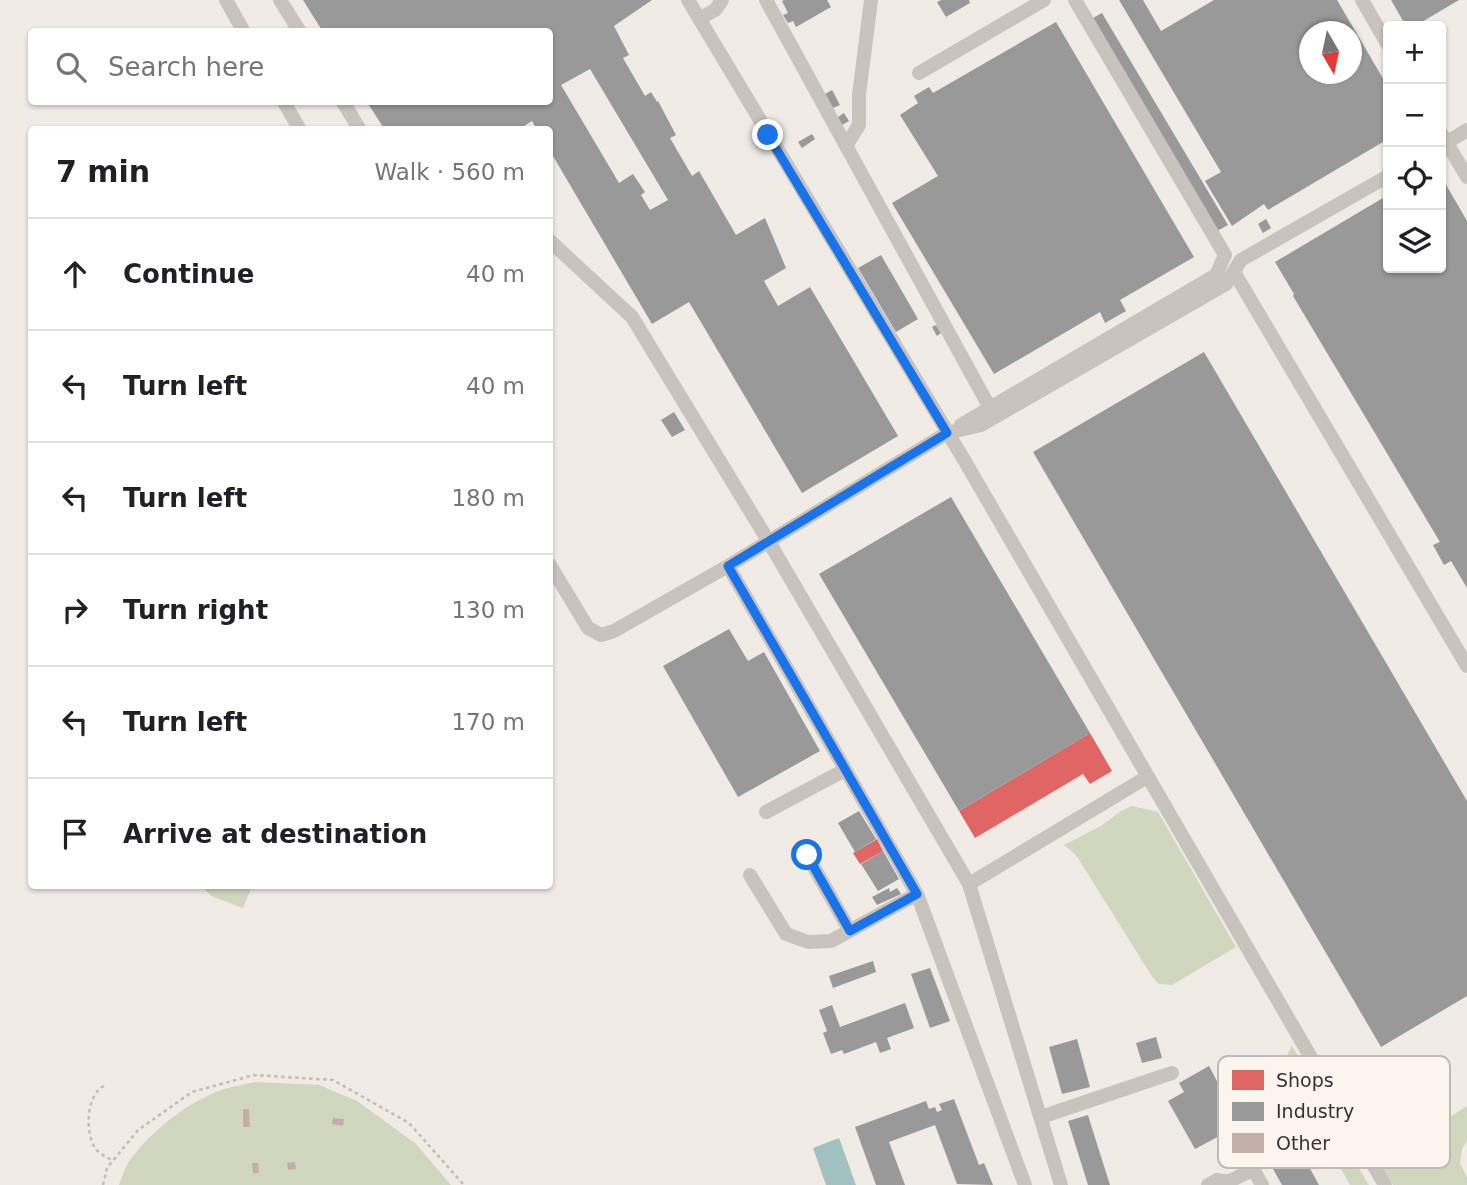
<!DOCTYPE html>
<html lang="en">
<head>
<meta charset="utf-8">
<style>
	:root { --surface:#fff; --page:#f6f6f6; --text:#202124; --muted:#757577; --line:#e0e0e0 }
	body { margin:0; font-family:"DejaVu Sans",sans-serif; background:var(--page); color:var(--text) }
	.controls { position:absolute; right:21px; top:21px; display:grid; overflow:hidden; border-radius:7px; box-shadow:0 2px 5px #0004 }
	.controls button { width:63px; height:63px; display:grid; place-items:center; padding:0; border:0; border-bottom:2px solid var(--line); background:var(--surface); color:var(--text); font:35px sans-serif }
	.compass { position:absolute; left:1299px; top:21px; width:63px; height:63px; border-radius:50%; background:var(--surface); box-shadow:0 2px 5px #0004; rotate:171deg }
	.stop { position:absolute; width:21px; height:21px; margin:-16px; border:5px solid #1a73e8; border-radius:50%; background:#fff }
	.stop.end { background:#1a73e8; border-color:#fff; box-shadow:0 2px 7px #0008 }
	.list { margin:0; padding:0; list-style:none }
	h2 { display:flex; justify-content:space-between; align-items:center; height:91px; margin:0; padding:0 28px; font-size:30px }
	h2 small { font-size:23px; font-weight:400; color:var(--muted) }
	.list li { display:grid; grid-template-columns:46px 1fr auto; gap:21px; align-items:center; box-sizing:border-box; height:112px; padding:0 28px; border-top:2px solid var(--line) }
	.list b { display:block; font-size:26px; white-space:nowrap }
	.list em { font-size:23px; font-style:normal; color:var(--muted) }
	.icon { flex:none; width:38px; height:38px; fill:none; stroke:currentColor; stroke-width:2; stroke-linecap:round; stroke-linejoin:round }
	.map { position:relative; flex:none; width:1467px; height:1185px; overflow:hidden }
	.search { position:absolute; background:var(--surface); box-shadow:0 2px 5px #0004; left:28px; top:28px; width:525px; height:77px; display:flex; align-items:center; gap:18px; box-sizing:border-box; padding:0 24px; border-radius:7px; color:var(--muted); font-size:26px }
	.panel { position:absolute; background:var(--surface); box-shadow:0 2px 5px #0004; left:28px; top:126px; width:525px; height:763px; border-radius:7px }
	.map>svg:first-child { display:block }
	.green { fill:#d1d6bf }
	.water { fill:#a1c2c1 }
	.shops { fill:#e06666 }
	.industry { fill:#999; fill-rule:evenodd }
	.building { fill:#c3afa7 }
	.lines { fill:none; stroke-linecap:round; stroke-linejoin:round }
	.path { stroke:#c2bbb6; stroke-width:2.5; stroke-dasharray:3.5 3.5; stroke-linecap:butt }
	.minor { stroke:#c9c3be; stroke-width:14 }
	.route { stroke:#1a73e8; stroke-width:9 }
	.key { fill:#fbf5ee; stroke:#c1bab4; stroke-width:2 }
	.key-label { font-size:19px; fill:#3b302b }
</style>
</head>
<body>
<div class="map">
<svg width="1467" height="1185" viewBox="0 0 1467 1185">
	<rect width="100%" height="100%" fill="#f0ebe5"/>
	<!-- green -->
	<path class="green" d="M1132,806L1158,812L1236,947L1172,985L1159,984L1153,978L1076,855L1064,845L1101,826L1121,811Z
		M202,886H252L243,908L211,896Z
		M1292,1046L1356,1154L1352,1157L1369,1185H1350L1282,1065Z
		M256,1082L319,1085L357,1101L415,1143L451,1185H119C122,1177 125,1167 130,1160C152,1130 189,1101 224,1089C235,1086 246,1084 256,1082Z
		M1467,1106V1141L1462,1149L1460,1163L1467,1178V1185H1393L1380,1162Z"/>
	<!-- water -->
	<path class="water" d="M839,1138L856,1185H826L813,1148Z"/>
	<!-- shops -->
	<path class="shops" d="M1090,733L1112,771L1090,784L1083,774L975,838L959,811Z
		M877,839L883,851L860,864L853,853Z"/>
	<!-- industry -->
	<path class="industry" d="M303,0H652L614,26L629,55L623,58L645,96L651,92L657,102L658,101L676,135L670,138L692,176L699,171L736,235L765,218L786,268L764,281L778,306L810,287L898,436L802,493L689,302L652,324L550,151V130H537L532,121L518,130H385L367,102H550V32H323ZM590,69L668,200L650,210L641,195L645,192L633,174L619,183L561,85Z
		M784,0H827L831,7L796,27L793,21L788,23L783,15L788,13L782,1Z
		M941,0H969L970,3L946,17L937,2Z
		M1119,0H1143L1161,31L1214,0H1337L1388,87V139L1268,210L1264,204L1232,226L1205,181L1221,172ZM1310,32H1352V74H1310Z
		M1391,0H1459L1415,26H1406Z
		M1102,13L1228,225L1217,231L1091,19Z
		M1056,22L1194,257L1120,300L1126,311L1105,323L1100,312L994,374L892,203L938,176L900,115L918,103L914,96L929,87L933,93Z
		M832,90L840,105L833,108L825,94Z
		M844,113L849,121L842,125L838,117Z
		M812,134L815,139L802,148L798,142Z
		M1441,176L1467,221V588L1451,561L1444,565L1433,545L1440,542L1293,296L1294,294L1275,262L1388,195V268H1441Z
		M1266,219L1271,228L1263,233L1258,224Z
		M881,255L918,319L896,332L858,268Z
		M936,325L941,333L937,336L932,327Z
		M1204,352L1467,801V996L1381,1047L1033,452Z
		M674,412L685,430L672,437L661,420Z
		M951,497L1090,733L959,811L819,574Z
		M729,629L748,661L764,652L820,751L738,797L663,666Z
		M859,811L876,839L855,852L838,823Z
		M883,851L899,879L878,891L861,864Z
		M889,888L890,892L897,888L901,894L877,905L872,897Z
		M873,961L876,972L833,988L829,976Z
		M930,968L950,1021L930,1028L911,974Z
		M905,1003L914,1028L887,1038L891,1049L880,1053L876,1042L844,1054L842,1050L831,1054L823,1033L827,1031L819,1010L832,1005L840,1027Z
		M1156,1037L1162,1058L1142,1063L1136,1043Z
		M1077,1039L1090,1087L1062,1094L1049,1047Z
		M1209,1066L1240,1125L1195,1149L1168,1101L1184,1092L1179,1083Z
		M954,1099L979,1165L984,1163L993,1185L957,1184L935,1125L889,1142L905,1185H876L855,1127L926,1101L929,1109L935,1107L937,1112L942,1110L939,1104Z
		M1088,1115L1091,1125L1110,1185H1088L1068,1121Z
		M1291,1134L1319,1185H1282L1263,1151Z"/>
	<!-- building -->
	<path class="building" d="M243,1109H249L250,1127H243Z
		M333,1118L344,1119L343,1126L332,1124Z
		M295,1162L296,1169L288,1170L287,1163Z
		M252,1163H258L259,1173H253Z"/>
	<g class="lines">
		<!-- path -->
		<path class="path" d="M104,1086C86,1095 85,1132 95,1148C99,1154 107,1157 113,1161
			M103,1185L107,1168L138,1130L192,1092L254,1075L333,1080L409,1123L464,1185"/>
		<!-- minor -->
		<path class="minor" d="M226,0L244,32
			M280,0L300,32
			M688,0L963,458L1385,1185
			M766,0L990,408
			M1362,0L1388,45
			M699,19L715,10L722,0
			M919,73L1044,0
			M284,102L300,130
			M343,102L360,130
			M1441,133L1467,177
			M846,146L859,125V95L871,0
			M1441,146L1467,130
			M550,241L632,317L769,542L969,884L1061,1185
			M1234,272L1467,666
			M961,425L1216,275L1225,255L1075,0
			M550,565L588,628L601,635L614,631L728,566
			M766,812L845,770
			M807,855L850,931
			M750,875L786,934L808,942L831,941L917,894
			M969,884L1147,777
			M1041,1117L1172,1073
			M1244,1152L1262,1185
			M1025,1185L917,894L728,566L947,433L981,425L1226,284L1241,260L1388,176
			M1208,1185L1217,1180L1228,1182L1254,1169"/>
	</g>
	<g class="lines">
		<!-- route -->
		<path class="route" d="M768,135L947,433L728,566L917,894L850,931L807,855"/>
	</g>
	<!-- legend -->
	<rect x="1218" y="1056" width="232" height="112" rx="10" class="key"/>
	<rect x="1232" y="1070" width="32" height="20" fill="#e06666"/>
	<rect x="1232" y="1102" width="32" height="19" fill="#999"/>
	<rect x="1232" y="1133" width="32" height="20" fill="#c3afa7"/>
	<g class="key-label">
		<text x="1276" y="1087">Shops</text>
		<text x="1276" y="1118">Industry</text>
		<text x="1276" y="1150">Other</text>
	</g>
</svg>
<div class="controls">
<button>+</button>
<button>−</button>
<button><svg class="icon" aria-label="locate" viewBox="0 0 24 24"><circle cx="12" cy="12" r="6"/><path d="M12 2v4M12 18v4M2 12h4M18 12h4"/></svg></button>
<button><svg class="icon" aria-label="layers" viewBox="0 0 24 24"><path d="M12 4l9 5-9 5-9-5zM3 14l9 5 9-5"/></svg></button>
</div>
<svg class="compass" viewBox="-18 -18 36 36"><path d="M0-13l5 13h-10z" fill="#e53935"/><path d="M0 13l5-13h-10z" fill="#757577"/></svg>
<div class="stop" style="left:807px;top:855px"></div>
<div class="stop end" style="left:768px;top:135px"></div>
<div class="search"><svg class="icon" aria-label="search" viewBox="0 0 24 24"><circle cx="10" cy="10" r="6"/><path d="M15 15l6 6"/></svg>Search here</div>
<section class="panel">
<h2>7 min<small>Walk · 560 m</small></h2>
<ul class="list">
<li><svg class="icon" aria-label="ahead" viewBox="0 0 24 24"><path d="M12 20V5M6 11l6-6 6 6"/></svg><div><b>Continue</b></div><em>40 m</em></li>
<li><svg class="icon" aria-label="left" viewBox="0 0 24 24"><path d="M17 20v-9H6M10 6l-5 5 5 5"/></svg><div><b>Turn left</b></div><em>40 m</em></li>
<li><svg class="icon" aria-label="left" viewBox="0 0 24 24"><path d="M17 20v-9H6M10 6l-5 5 5 5"/></svg><div><b>Turn left</b></div><em>180 m</em></li>
<li><svg class="icon" aria-label="right" viewBox="0 0 24 24"><path d="M7 20v-9h11M14 6l5 5-5 5"/></svg><div><b>Turn right</b></div><em>130 m</em></li>
<li><svg class="icon" aria-label="left" viewBox="0 0 24 24"><path d="M17 20v-9H6M10 6l-5 5 5 5"/></svg><div><b>Turn left</b></div><em>170 m</em></li>
<li><svg class="icon" aria-label="arrive" viewBox="0 0 24 24"><path d="M6 21V4h12l-3 4 3 4H6"/></svg><div><b>Arrive at destination</b></div></li>
</ul>
</section>
</div>
</body>
</html>
